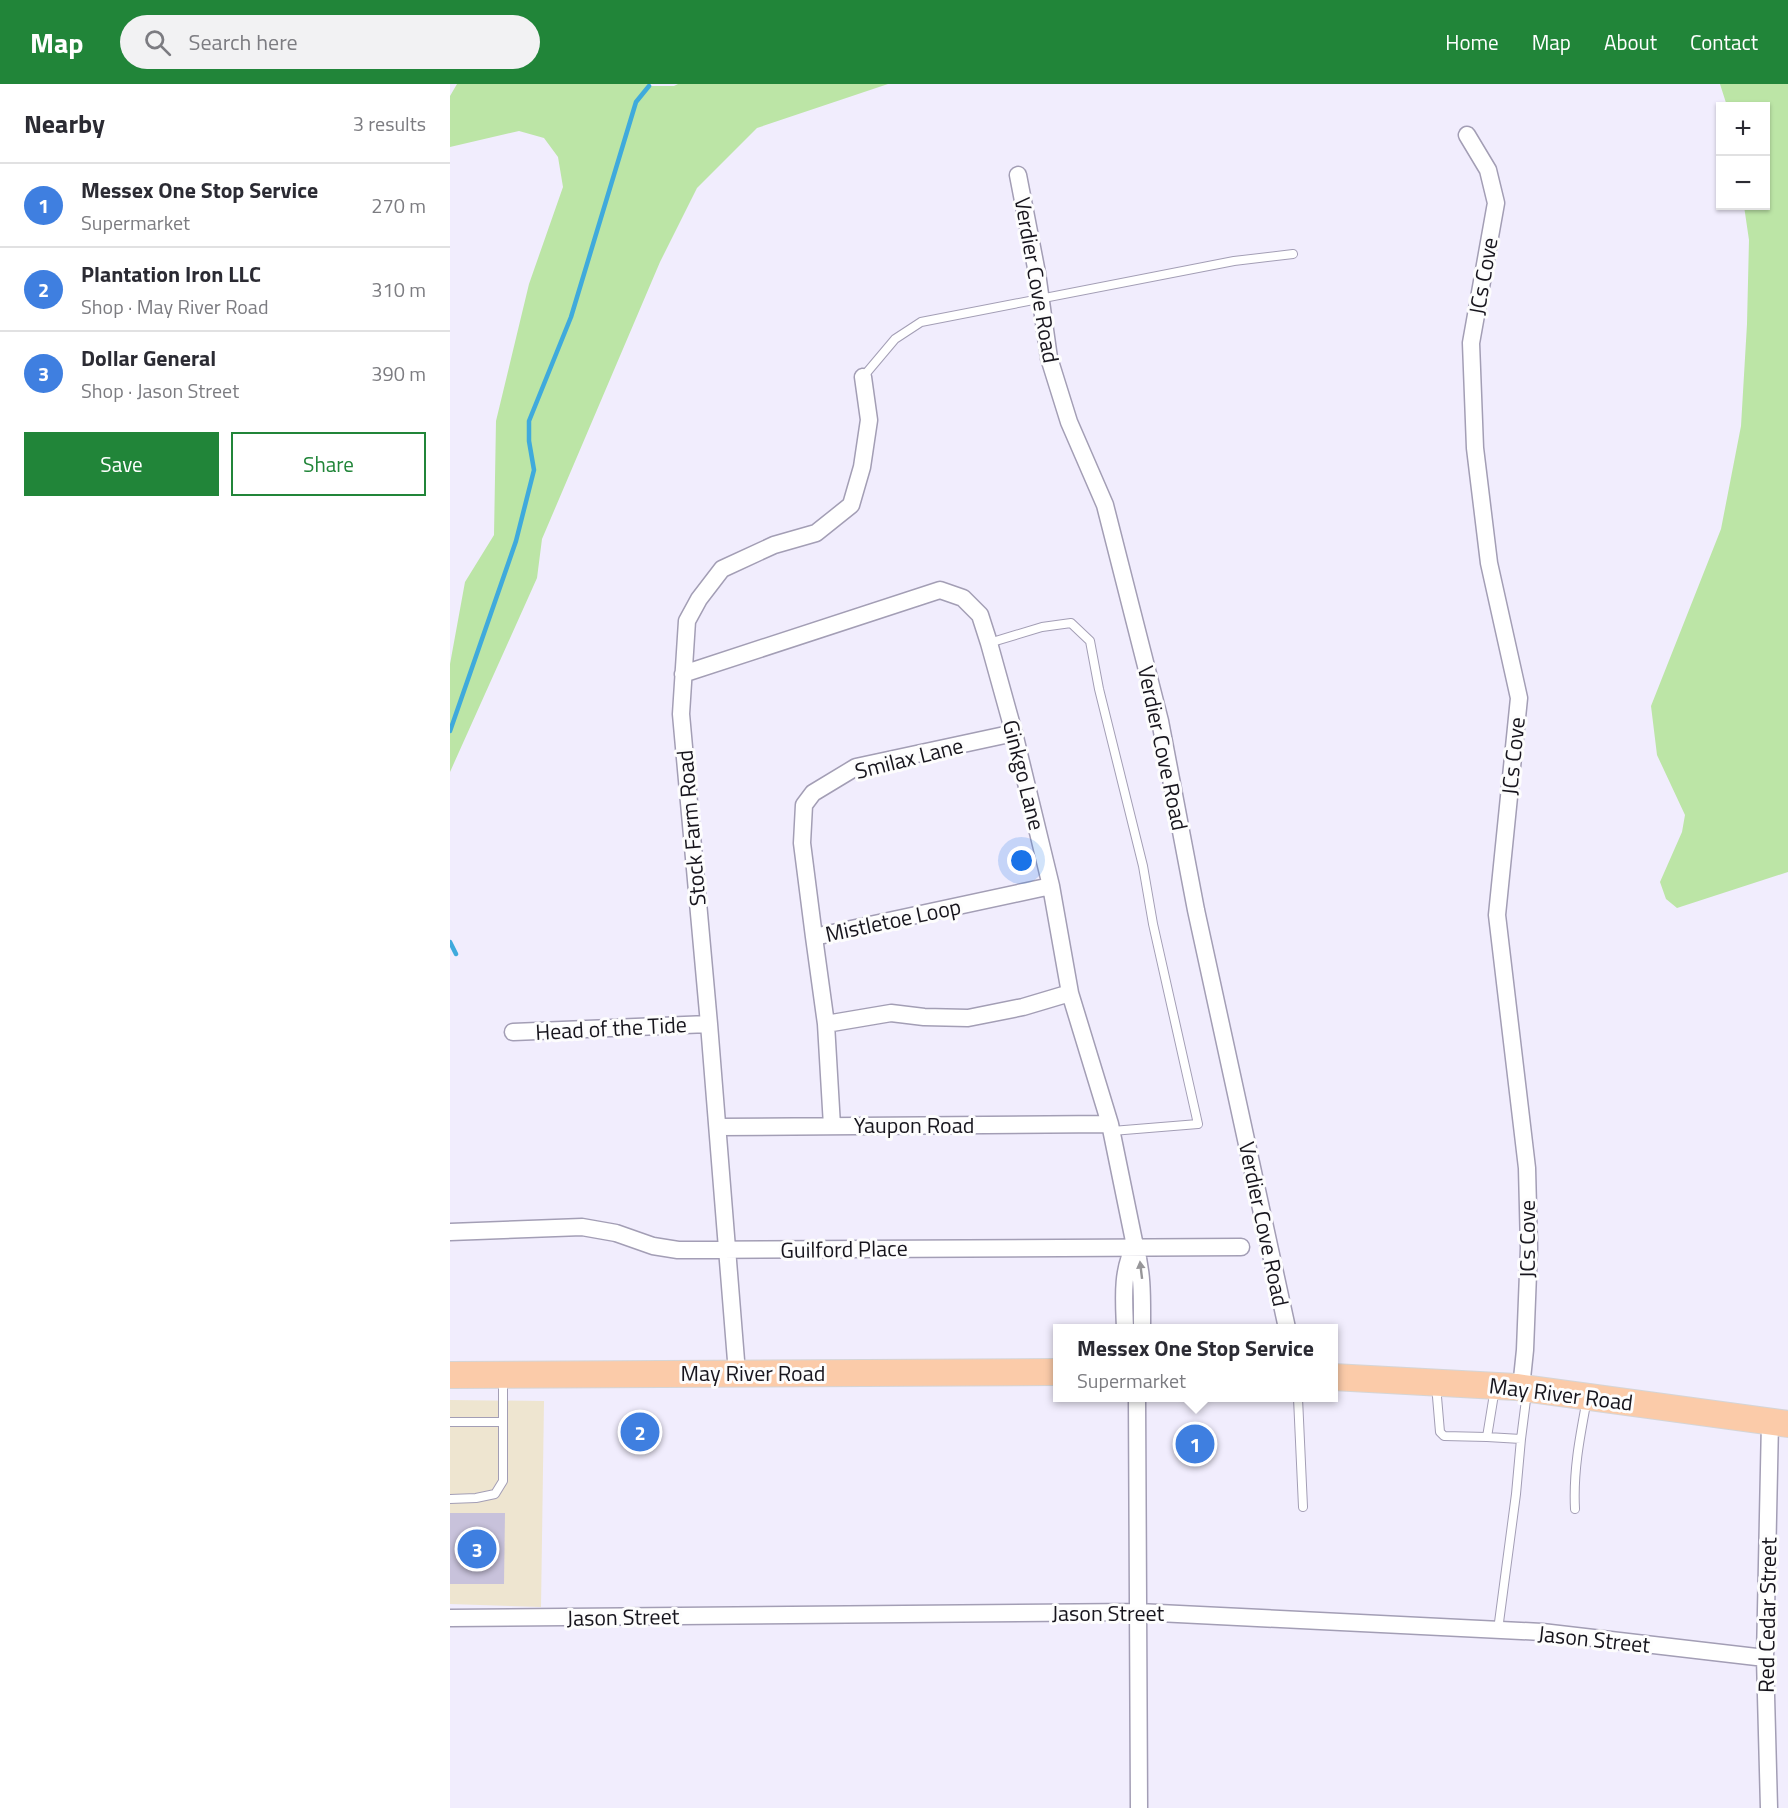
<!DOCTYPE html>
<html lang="en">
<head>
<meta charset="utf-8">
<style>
	:root { --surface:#fff; --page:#f2f2f3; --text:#2b2b33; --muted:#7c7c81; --line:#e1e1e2; --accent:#218539 }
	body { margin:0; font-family:"Titillium Web",sans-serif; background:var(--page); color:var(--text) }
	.controls { position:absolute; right:18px; top:18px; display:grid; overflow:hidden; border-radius:0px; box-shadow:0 2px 4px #0004 }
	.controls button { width:54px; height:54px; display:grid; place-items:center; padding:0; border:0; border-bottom:2px solid var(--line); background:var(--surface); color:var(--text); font:30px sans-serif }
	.you { position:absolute; left:572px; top:777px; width:21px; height:21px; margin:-15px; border:4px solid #fff; border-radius:50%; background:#1a73e8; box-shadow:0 0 0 9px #1a73e833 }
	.badge { display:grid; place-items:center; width:39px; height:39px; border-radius:50%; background:var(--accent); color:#fff; font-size:20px; font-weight:700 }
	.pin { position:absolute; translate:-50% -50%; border:3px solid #fff; box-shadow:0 2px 6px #0006 }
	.popup { position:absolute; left:603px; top:1240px; width:285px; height:78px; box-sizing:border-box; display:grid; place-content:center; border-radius:0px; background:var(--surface); filter:drop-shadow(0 2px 4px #0005); font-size:20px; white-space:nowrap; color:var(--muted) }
	.popup b { font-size:22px; color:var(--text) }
	.popup::after { content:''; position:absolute; left:50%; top:100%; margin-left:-12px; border:12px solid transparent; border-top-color:var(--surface) }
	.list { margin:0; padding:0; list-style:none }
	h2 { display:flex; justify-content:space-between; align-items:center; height:78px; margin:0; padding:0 24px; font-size:26px }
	h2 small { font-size:20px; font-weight:400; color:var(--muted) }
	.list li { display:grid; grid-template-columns:39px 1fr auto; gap:18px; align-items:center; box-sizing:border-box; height:84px; padding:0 24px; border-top:2px solid var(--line) }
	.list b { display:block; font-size:22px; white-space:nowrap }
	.list p { margin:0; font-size:20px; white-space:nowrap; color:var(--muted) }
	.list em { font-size:20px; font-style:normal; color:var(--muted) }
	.actions { display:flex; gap:12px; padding:18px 24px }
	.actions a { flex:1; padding:14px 0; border:2px solid var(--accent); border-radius:0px; text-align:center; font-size:21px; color:var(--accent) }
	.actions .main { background:var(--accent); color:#fff }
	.icon { flex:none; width:33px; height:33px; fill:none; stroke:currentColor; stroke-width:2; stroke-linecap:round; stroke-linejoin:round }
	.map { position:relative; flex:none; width:1338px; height:1724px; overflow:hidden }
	header { display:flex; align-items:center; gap:36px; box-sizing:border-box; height:84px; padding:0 30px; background:var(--accent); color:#fff }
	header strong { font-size:28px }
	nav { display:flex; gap:33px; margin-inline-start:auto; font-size:21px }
	.search { width:420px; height:54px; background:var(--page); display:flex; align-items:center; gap:15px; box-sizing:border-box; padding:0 21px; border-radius:33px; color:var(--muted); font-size:22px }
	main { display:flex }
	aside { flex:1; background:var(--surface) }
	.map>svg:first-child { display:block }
	.commercial { fill:#eee5d0 }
	.green { fill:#bce5a6 }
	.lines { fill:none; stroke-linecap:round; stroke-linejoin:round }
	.stream { stroke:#3faadc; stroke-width:4.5 }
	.building { fill:#c8c2db }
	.service-casing { stroke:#a39eb5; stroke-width:10 }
	.minor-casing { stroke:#a39eb5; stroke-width:19 }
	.primary-casing { stroke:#d5d5d6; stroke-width:28 }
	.service { stroke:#fff; stroke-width:8 }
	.minor { stroke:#fff; stroke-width:16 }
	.primary { stroke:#fbcba9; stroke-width:26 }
	.oneway { fill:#979699 }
	.labels { text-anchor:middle; stroke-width:6; stroke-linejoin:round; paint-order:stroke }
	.street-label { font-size:22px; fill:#17151d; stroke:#fdfdfd }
</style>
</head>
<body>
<header>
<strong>Map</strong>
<div class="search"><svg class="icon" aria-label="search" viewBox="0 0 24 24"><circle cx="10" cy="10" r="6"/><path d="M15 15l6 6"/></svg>Search here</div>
<nav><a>Home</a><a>Map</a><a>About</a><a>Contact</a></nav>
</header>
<main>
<aside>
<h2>Nearby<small>3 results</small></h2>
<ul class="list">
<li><span class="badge" style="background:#3f7fe0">1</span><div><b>Messex One Stop Service</b><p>Supermarket</p></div><em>270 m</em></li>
<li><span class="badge" style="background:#3f7fe0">2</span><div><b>Plantation Iron LLC</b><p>Shop · May River Road</p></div><em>310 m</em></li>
<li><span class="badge" style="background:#3f7fe0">3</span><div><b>Dollar General</b><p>Shop · Jason Street</p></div><em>390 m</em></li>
</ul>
<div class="actions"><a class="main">Save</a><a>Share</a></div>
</aside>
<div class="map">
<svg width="1338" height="1724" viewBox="0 0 1338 1724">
	<rect width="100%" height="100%" fill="#f1edfd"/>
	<!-- commercial -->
	<path class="commercial" d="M0,1316L94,1317L91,1523L0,1520Z"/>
	<!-- green -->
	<path class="green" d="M7,0H198L199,2H224L228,0H438L307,44L247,104L210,178L92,455L87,494L0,688V580L15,498L44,451L46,337L79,200L113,103L108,73L94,54L69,47L0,63V12Z
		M1270,0H1338V788L1227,824L1216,815L1210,798L1232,748L1235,731L1207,671L1201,622L1271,445L1291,342L1297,240L1299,156L1294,122H1316V22H1277Z"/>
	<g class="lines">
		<!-- stream -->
		<path class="stream" d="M0,647L66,457L84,386L79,357V337L121,233L186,18L199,2
			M0,858L6,870"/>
	</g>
	<!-- building -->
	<path class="building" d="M0,1429H55L54,1500H0Z"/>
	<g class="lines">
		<defs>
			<path id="service" d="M413,293L445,255L471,238L784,177L843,170
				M539,559L592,543L621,539L640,557L649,605L693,782L703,840L748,1040L662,1047
				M986,1301L990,1348L994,1352L1037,1353L1045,1304
				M848,1314L853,1423
				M0,1338H53
				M1037,1353L1071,1355L1077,1308
				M0,1415L26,1414L45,1410L53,1397V1293
				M1125,1425C1123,1387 1130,1352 1137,1315
				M1048,1546L1066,1410L1071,1355"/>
			<path id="minor" d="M1017,51L1038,86L1046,119L1021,259L1025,364L1039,479L1069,614L1047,831L1077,1084L1079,1164L1075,1266L1071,1304
				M568,91L587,189L599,274L619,338L655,421L710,637L746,826L837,1244
				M233,590L490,506L513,514L530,531L539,559L564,649L601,802L620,909L660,1040L685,1162
				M364,853L352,759L354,721L363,709L406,683L564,649
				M376,940L441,929L474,933L518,934L573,923L620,909
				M63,948L259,940
				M382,1042L376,940L364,853L601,802
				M268,1043L660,1040
				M0,1148L132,1143L166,1149L203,1162L228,1166L791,1163
				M675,1244C674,1218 671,1186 685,1162C693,1189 692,1216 692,1244
				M287,1289L259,940L231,630L237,537L249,515L272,485L324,461L366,449L401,421L412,383L419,336L413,293
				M687,1314L689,1724
				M0,1534L688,1528L1092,1548L1315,1574
				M1319,1724L1315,1574L1320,1338"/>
			<path id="primary" d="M0,1291L607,1288
				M883,1293L1066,1303L1338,1340"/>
		</defs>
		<!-- service casing -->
		<use href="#service" class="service-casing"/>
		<!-- minor casing -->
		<use href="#minor" class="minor-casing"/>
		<!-- primary casing -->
		<use href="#primary" class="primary-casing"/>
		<!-- service -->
		<use href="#service" class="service"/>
		<!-- minor -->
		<use href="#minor" class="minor"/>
		<!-- primary -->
		<use href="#primary" class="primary"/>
	</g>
	<!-- one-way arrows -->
	<defs><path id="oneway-solid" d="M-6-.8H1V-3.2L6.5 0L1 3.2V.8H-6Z" transform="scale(1.5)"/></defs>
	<use class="oneway" href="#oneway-solid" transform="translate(691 1186) rotate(-97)"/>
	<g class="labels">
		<!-- street labels -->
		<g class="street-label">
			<text transform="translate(1033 192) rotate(-80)" y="8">JCs Cove</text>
			<text transform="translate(587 196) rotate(80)" y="8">Verdier Cove Road</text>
			<text transform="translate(713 664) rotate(78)" y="8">Verdier Cove Road</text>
			<text transform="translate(1063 672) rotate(-84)" y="8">JCs Cove</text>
			<text transform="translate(459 674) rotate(-14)" y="8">Smilax Lane</text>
			<text transform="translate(574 691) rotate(76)" y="8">Ginkgo Lane</text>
			<text transform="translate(241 744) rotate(-95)" y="8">Stock Farm Road</text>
			<text transform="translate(443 836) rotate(-12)" y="8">Mistletoe Loop</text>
			<text transform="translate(161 944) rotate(-3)" y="8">Head of the Tide</text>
			<text x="464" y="1049">Yaupon Road</text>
			<text transform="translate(814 1140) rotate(78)" y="8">Verdier Cove Road</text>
			<text transform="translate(1077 1155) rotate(-90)" y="8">JCs Cove</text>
			<text transform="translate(394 1165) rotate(-1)" y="8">Guilford Place</text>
			<text x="303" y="1297">May River Road</text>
			<text transform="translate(1111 1310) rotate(7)" y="8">May River Road</text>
			<text x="658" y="1537">Jason Street</text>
			<text transform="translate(1317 1531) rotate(-89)" y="8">Red Cedar Street</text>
			<text transform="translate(173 1533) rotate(-1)" y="8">Jason Street</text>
			<text transform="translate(1144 1555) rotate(6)" y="8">Jason Street</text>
		</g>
	</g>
</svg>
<div class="controls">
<button>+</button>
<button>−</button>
</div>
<div class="you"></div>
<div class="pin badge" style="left:745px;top:1360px;background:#3f7fe0">1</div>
<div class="popup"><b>Messex One Stop Service</b>Supermarket</div>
<div class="pin badge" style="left:190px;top:1348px;background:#3f7fe0">2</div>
<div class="pin badge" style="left:27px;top:1465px;background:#3f7fe0">3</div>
</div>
</main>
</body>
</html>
